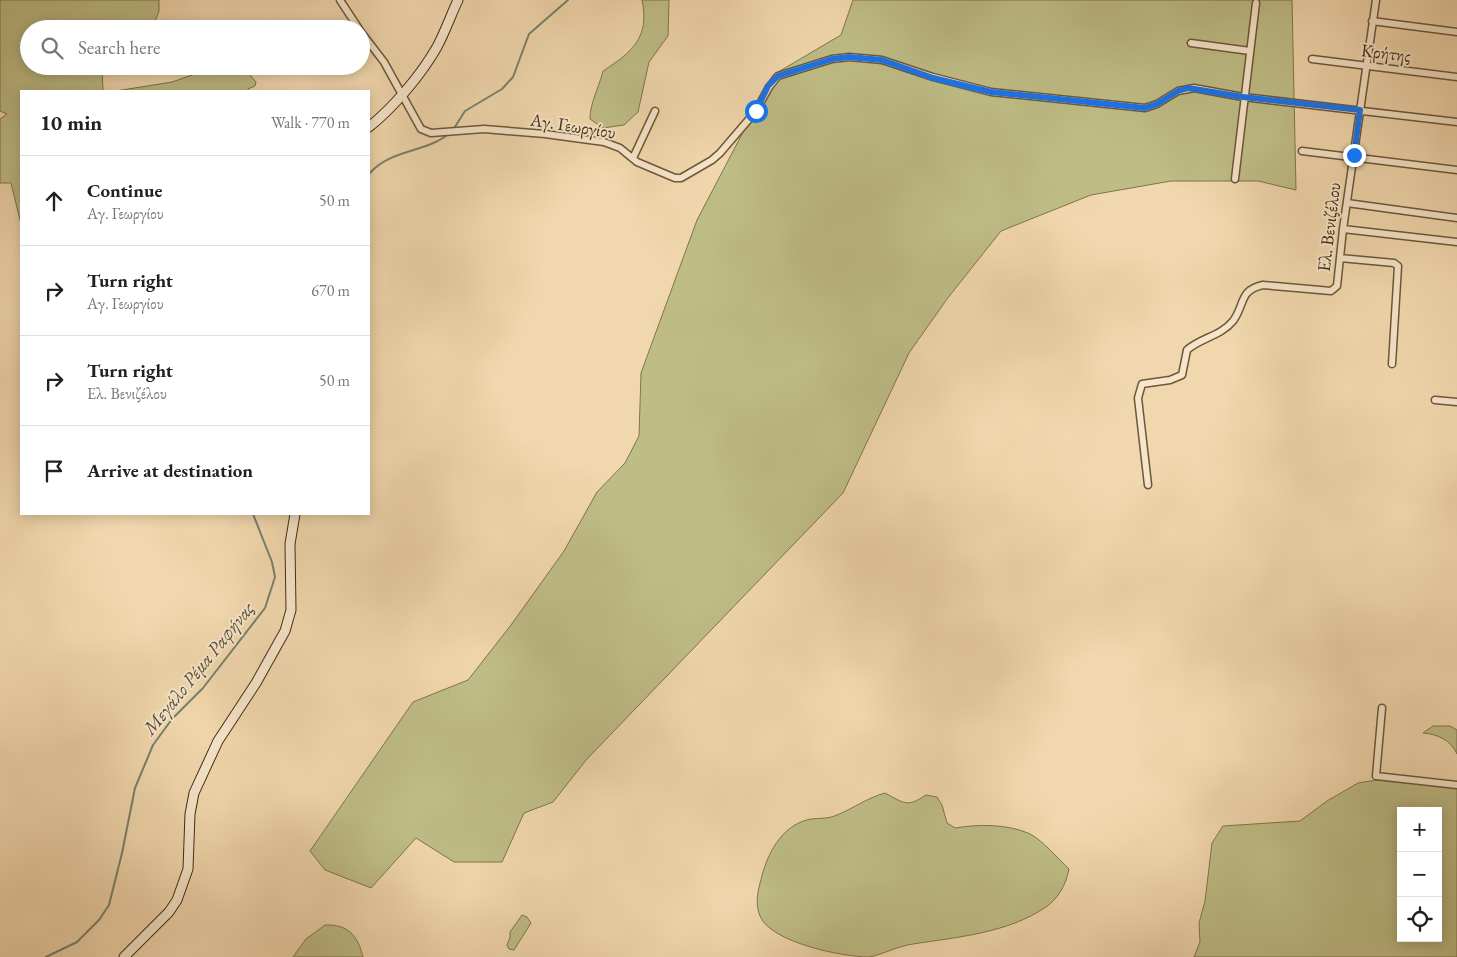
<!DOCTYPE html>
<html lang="en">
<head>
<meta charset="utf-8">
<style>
	:root { --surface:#fff; --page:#f2f2f2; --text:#202124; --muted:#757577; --line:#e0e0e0 }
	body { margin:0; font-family:"EB Garamond",serif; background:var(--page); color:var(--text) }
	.controls { position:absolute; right:15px; bottom:15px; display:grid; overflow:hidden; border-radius:0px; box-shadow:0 2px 12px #0003 }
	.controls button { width:45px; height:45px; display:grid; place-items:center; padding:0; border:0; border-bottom:1px solid var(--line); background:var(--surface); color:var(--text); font:25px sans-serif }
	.stop { position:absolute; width:15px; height:15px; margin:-11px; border:4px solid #1a73e8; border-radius:50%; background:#fff }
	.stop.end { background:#1a73e8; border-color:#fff; box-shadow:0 1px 5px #0008 }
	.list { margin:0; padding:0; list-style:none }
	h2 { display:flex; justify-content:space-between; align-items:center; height:65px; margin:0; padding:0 20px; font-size:21px }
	h2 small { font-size:16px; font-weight:400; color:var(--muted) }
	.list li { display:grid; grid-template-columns:32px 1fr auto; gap:15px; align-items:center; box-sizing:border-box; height:90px; padding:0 20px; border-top:1px solid var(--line) }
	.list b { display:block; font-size:19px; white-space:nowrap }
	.list p { margin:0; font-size:16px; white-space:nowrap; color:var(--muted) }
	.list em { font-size:16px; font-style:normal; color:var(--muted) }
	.icon { flex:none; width:28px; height:28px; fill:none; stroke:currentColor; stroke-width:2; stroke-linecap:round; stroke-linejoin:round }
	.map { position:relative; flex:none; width:1457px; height:957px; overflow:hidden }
	.search { position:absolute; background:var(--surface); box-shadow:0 2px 12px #0003; left:20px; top:20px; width:350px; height:55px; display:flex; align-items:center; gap:12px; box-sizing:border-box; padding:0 18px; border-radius:28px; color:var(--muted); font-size:19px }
	.panel { position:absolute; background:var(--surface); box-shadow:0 2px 12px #0003; left:20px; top:90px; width:350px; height:425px; border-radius:0px }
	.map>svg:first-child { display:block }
	.green { fill:#bfbd86; stroke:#80744c; fill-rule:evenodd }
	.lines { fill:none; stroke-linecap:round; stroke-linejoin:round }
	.stream { stroke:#77816f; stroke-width:2 }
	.street-casing { stroke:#6e5738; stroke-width:9 }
	.secondary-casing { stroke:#422c11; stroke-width:11 }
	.street { stroke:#f6e5ca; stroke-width:6 }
	.secondary { stroke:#f6e5ca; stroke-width:9 }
	.route { stroke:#1a73e8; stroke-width:6 }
	.labels { text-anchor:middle; stroke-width:4; stroke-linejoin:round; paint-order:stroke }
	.street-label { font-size:18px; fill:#422c11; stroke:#f6e5ca }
	.water-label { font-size:19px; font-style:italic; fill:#584f38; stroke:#f6e5ca }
</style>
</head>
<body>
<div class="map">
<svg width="1457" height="957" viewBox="0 0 1457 957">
	<rect width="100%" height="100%" fill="#f1d7ad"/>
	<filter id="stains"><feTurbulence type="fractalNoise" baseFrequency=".004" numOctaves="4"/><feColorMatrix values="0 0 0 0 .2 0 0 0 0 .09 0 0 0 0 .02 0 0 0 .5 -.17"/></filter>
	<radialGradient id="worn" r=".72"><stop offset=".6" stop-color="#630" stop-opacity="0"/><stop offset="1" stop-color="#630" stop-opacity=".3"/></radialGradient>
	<!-- green -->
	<path class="green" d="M0,0H159V11L152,29H29V66H102L103,91H21V224L11,183H0V119L7,114L0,111Z
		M642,0H669L668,36L649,62L638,112L624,125L603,128L590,119C590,102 599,88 603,71C632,52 650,38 642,0Z
		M853,0H1292L1296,190L1258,181H1171L1091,195L1001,231L947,299L909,353L843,493L587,759L553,802L524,813L502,862H454L416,838L371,888L325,870L310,851L413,702L468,680L511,625L564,551L597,492L625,463L639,436L641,373L697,220L773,75L841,35Z
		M196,66H242L256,82L255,86L248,89V91H116L172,82L195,74Z
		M1433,726H1450L1457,730V754C1451,740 1437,734 1423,733Z
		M1377,780L1457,788V957H1194L1200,942L1199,923L1205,901L1212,843L1223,826L1300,821L1327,801L1358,783ZM1401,811H1438V938H1401Z
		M885,793C904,803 907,808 926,795L937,797L942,805L947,823L955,828C978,824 1006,824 1028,833C1043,840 1057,858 1069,869C1066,884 1059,898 1046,907C1008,933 958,937 913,944C898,946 884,954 869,957C844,957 771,943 760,916C754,901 759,887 763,872C770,849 784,824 811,819C820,818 828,819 837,815C854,808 867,798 885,793Z
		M522,915L527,917L531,923L514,950L509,949L507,945L510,938V932Z
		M325,925C348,924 358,936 363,957H293L306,939Z"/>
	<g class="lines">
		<!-- stream -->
		<path class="stream" d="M453,130L465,111L502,89L513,77L529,34L568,0
			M369,174C390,149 426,153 450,133
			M46,957L77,942L99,920L109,905L122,853L135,788L153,745L172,719L203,688L265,608L275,577L272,562L253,514"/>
		<defs>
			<path id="street" d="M340,0L359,29
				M1372,21L1457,32
				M361,32L384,62L421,129L431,133L484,129L545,134L604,142L620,148L637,162L675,178H681L712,160L720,153L756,111L769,87L778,76L832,59L849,57L882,60L933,77L991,92L1145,108L1157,104L1178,91L1194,88L1243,97L1457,122
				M1191,43L1250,51
				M1312,59L1457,77
				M1302,151L1457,170
				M633,158L655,111
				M1235,179L1256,3
				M1347,203L1457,218
				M1343,229L1457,242
				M1340,258L1394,263L1398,266L1392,364
				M1435,400L1457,402
				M1148,485L1138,398L1142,384L1170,380L1182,375L1187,350C1200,338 1221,336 1233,321C1245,305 1239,290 1263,285L1331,291L1337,286L1343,229L1376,0
				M1382,708L1376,776L1457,785"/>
			<path id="secondary" d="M369,127C394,107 421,75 437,47C445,32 451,15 458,0
				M124,957L169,912L177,900L188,869L190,814L194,793L218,741L256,683L285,631L291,610L290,544L295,514"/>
		</defs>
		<!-- street casing -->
		<use href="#street" class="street-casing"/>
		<!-- secondary casing -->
		<use href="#secondary" class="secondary-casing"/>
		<!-- street -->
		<use href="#street" class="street"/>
		<!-- secondary -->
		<use href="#secondary" class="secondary"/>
	</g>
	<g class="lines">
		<!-- route -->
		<path class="route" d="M756,111L768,86L778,76L832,59L849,57L882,60L933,78L991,92L1145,108L1157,104L1178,91L1188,88L1243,97L1360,110L1354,155"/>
	</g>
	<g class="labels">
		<!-- street labels -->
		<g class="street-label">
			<text transform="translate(1386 53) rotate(7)" y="6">Κρήτης</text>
			<text transform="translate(573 126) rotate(9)" y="6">Αγ. Γεωργίου</text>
			<text transform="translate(1329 227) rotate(-83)" y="6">Ελ. Βενιζέλου</text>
		</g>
		<!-- water labels -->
		<g class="water-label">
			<text transform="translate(198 668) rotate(-51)" y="7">Μεγάλο Ρέμα Ραφήνας</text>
		</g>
	</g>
	<rect width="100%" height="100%" filter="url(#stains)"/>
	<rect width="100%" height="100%" fill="url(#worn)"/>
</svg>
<div class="controls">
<button>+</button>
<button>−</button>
<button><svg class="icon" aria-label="locate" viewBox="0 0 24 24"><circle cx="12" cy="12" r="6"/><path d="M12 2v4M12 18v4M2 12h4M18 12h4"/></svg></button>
</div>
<div class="stop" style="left:756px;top:111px"></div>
<div class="stop end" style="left:1354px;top:155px"></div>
<div class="search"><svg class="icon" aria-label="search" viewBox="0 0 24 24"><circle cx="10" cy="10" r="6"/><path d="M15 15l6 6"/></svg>Search here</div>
<section class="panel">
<h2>10 min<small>Walk · 770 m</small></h2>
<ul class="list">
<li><svg class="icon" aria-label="ahead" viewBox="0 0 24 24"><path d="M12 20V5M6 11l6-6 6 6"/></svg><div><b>Continue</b><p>Αγ. Γεωργίου</p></div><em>50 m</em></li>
<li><svg class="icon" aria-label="right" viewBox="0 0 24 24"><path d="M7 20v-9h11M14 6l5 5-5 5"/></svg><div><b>Turn right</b><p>Αγ. Γεωργίου</p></div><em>670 m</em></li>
<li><svg class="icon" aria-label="right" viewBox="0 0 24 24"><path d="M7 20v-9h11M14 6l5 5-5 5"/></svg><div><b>Turn right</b><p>Ελ. Βενιζέλου</p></div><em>50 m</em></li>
<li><svg class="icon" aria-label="arrive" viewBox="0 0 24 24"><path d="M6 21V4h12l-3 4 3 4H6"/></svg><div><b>Arrive at destination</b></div></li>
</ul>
</section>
</div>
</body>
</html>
